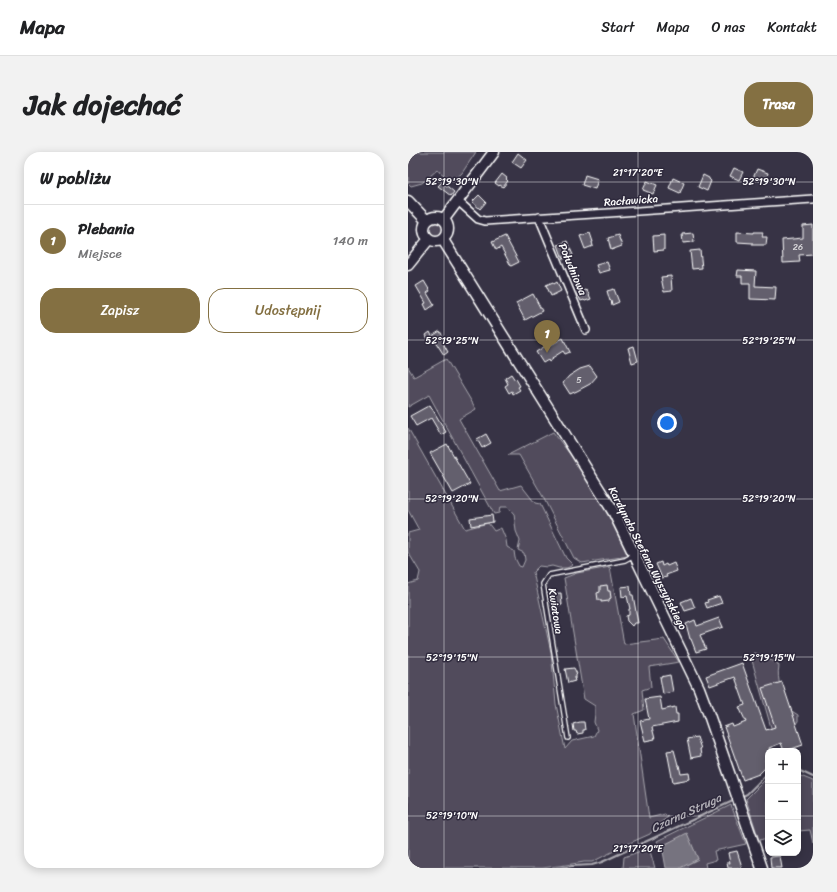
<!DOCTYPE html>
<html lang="pl">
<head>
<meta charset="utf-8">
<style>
	:root { --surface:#fff; --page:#f2f2f2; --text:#202124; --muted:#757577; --line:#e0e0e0; --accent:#847042 }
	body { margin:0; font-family:Sriracha,sans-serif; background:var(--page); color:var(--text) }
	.controls { position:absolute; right:12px; bottom:12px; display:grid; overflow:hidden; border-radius:8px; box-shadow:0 2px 10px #0003 }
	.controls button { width:36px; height:36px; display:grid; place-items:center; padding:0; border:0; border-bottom:1px solid var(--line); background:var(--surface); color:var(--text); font:20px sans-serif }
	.you { position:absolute; left:259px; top:271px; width:14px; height:14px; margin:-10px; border:3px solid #fff; border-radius:50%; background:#1a73e8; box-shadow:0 0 0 6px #1a73e833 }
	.badge { display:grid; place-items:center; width:26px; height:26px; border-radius:50%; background:var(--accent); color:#fff; font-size:13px; font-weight:700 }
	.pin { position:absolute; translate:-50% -33px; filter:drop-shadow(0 1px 2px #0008) }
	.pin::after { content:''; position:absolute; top:21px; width:14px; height:12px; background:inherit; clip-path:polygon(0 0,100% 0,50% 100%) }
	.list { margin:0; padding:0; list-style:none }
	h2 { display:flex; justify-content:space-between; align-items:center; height:52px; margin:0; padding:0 16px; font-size:17px }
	h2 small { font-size:13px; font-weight:400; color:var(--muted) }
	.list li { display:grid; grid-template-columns:26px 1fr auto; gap:12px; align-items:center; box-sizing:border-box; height:72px; padding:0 16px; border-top:1px solid var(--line) }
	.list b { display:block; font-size:15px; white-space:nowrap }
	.list p { margin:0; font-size:13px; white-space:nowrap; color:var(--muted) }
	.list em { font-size:13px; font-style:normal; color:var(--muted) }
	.actions { display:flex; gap:8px; padding:12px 16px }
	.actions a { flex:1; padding:9px 0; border:1px solid var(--accent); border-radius:16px; text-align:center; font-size:14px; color:var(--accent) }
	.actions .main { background:var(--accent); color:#fff }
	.icon { flex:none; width:22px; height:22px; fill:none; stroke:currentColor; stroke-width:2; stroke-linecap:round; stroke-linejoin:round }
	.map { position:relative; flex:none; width:405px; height:716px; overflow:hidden; border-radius:16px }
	header { display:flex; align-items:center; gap:24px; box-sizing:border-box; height:56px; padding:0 20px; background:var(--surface); border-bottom:1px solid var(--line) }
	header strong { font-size:19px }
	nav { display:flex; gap:22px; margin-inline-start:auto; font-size:14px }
	.intro { display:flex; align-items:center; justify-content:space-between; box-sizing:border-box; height:96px; padding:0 24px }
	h1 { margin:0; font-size:28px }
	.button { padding:10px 18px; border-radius:16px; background:var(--accent); color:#fff; font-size:14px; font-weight:700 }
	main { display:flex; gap:24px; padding:0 24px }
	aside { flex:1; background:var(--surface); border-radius:16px; box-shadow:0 2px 10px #0003 }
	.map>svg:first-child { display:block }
	.green { fill:#514c5c; stroke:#a8a6ae }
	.water { fill:#76737f; stroke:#adabb2 }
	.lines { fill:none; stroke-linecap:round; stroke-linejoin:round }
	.stream { stroke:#adabb2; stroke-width:2 }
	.building { fill:#635f6d; stroke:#fff }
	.lane-casing { stroke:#fff; stroke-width:6 }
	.street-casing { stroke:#fff; stroke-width:10 }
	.secondary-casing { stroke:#fff; stroke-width:13 }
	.lane { stroke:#2f2a3d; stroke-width:3.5 }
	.street { stroke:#2f2a3d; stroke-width:7 }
	.secondary { stroke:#2f2a3d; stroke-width:10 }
	.ticks { fill:none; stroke:#fff; stroke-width:1; stroke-opacity:0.45 }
	.labels { text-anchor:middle; stroke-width:3; stroke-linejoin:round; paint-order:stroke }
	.number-label { font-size:9px; fill:#d8d7da }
	.street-label { font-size:11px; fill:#fff; stroke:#2f2a3d }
	.water-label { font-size:12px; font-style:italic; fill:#b4b2b9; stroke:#2f2a3d }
	.ticks-label { font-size:10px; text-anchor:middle; fill:#fff; stroke:#2f2a3d; stroke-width:3; stroke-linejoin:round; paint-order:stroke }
</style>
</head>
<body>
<header>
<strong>Mapa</strong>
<nav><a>Start</a><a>Mapa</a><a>O nas</a><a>Kontakt</a></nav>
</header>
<div class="intro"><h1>Jak dojechać</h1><a class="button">Trasa</a></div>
<main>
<aside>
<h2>W pobliżu<small></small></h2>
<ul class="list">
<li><span class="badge">1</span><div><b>Plebania</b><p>Miejsce</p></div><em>140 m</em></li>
</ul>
<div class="actions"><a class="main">Zapisz</a><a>Udostępnij</a></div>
</aside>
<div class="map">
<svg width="405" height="716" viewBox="0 0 405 716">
	<rect width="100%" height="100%" fill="#373345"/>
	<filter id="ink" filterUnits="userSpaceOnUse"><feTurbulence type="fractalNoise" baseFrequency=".025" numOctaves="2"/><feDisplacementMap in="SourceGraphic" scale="8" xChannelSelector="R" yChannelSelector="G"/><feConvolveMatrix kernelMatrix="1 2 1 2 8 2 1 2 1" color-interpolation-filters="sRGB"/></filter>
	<g filter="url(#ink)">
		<!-- green -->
		<path class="green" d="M0,0H68L54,21L45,29L29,18L14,31L3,34L0,31Z
			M21 77a7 7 0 1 1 14 0a7 7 0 1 1-14 0Z
			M38,207L68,257L51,267L92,339L113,333L127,351L132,352L158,406L165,413L159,416H151L144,414L139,415L131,414L125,420L143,500L148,552L157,597L164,589L186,584L189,578L186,570L187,562V554L176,547L156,426L169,421L202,415L216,492L256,487L271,510L241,515L243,535L234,538L236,558L226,562L241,666L257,662L260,665L248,674L242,682L224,690L184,710H176L158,713L134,716H0V432L10,429L12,420L0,400V381L11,378L0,358V276L57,377L80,371L86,379L93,376L98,388L99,395L106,399L107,406L111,414L114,415L117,408L116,401L110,398L112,389L108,379L106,362L100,355H92L91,361L86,362L21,243L0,255V215L6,225Z
			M145,280L178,323L201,365L220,404L174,411L166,406L134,343L111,303H100Z
			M345,501C354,501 355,506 361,508C363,509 366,509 368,510L371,514C368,528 375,542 379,556L390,563V569L387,573L364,579L343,505Z
			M390,623L405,629V691L402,678L390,679Z
			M360,625V686L351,688L338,647Z
			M323,653L338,692L306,699L308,708L297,711L298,716H272L290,707L279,682L254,694L251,693L249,689Z
			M241,696L247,716H215L216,705Z"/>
		<!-- water -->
		<path class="water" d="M279,681L290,707L272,716H258L254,694Z"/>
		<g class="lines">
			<!-- stream -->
			<path class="stream" d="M390,618L405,625
				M333,645L339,642L360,621
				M149,716L158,715L164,714L184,713L194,710L327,648"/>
		</g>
		<!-- building -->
		<path class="building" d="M110,1L119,8L113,16L104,10Z
			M326,16L335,20L331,28L322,24Z
			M349,17L360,21L357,31L345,26Z
			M94,22L99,26L98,27L100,29L95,35L92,33L91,34L87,31Z
			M177,23L190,27L187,37L174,33Z
			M295,23L301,26V27L303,29L299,39L290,35Z
			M265,26L276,31L272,41L261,36Z
			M239,29L249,33L245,42L235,38Z
			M34,30L46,40L43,44L30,34Z
			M71,43L78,50L72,57L64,50Z
			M405,73V102L391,103L392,110L375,111L374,88L395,86V74Z
			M329,80L346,81V80H355L354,85H359L358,93H345V91L329,90Z
			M182,81L185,90H184L185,94L177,97L172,84Z
			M285,81L286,90L275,91L274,82Z
			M210,83L214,94L203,98L200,86Z
			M256,83V98L246,99L245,84Z
			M97,84L111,110L103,114L93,95L88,98L84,90Z
			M159,89L165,103L155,107L150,93Z
			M292,98L294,116L284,117L282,99Z
			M199,110L202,118L191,121L188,113Z
			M330,118L348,119L347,134L368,135L367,148L342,147V131H334V124H329Z
			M263,124L264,139L256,140L253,125Z
			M16,129L22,139L19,141L26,153L19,158L16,152L18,151L8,134Z
			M145,130L146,132L149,130L153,139L143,144L138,133Z
			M206,137L211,150L204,153L203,148L202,149L199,139Z
			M177,138L178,139L179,138L183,147L177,149L176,148L173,149L169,141Z
			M125,142L134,159L117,168L108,151Z
			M32,179L37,189L35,191L40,200L36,203L25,186L21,189L18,183L22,180L24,184Z
			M155,186L162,200L157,202L155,199L144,206L145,207L141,210L140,208L135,211L128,200L142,191L143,193Z
			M226,194L230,209L224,211L220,196Z
			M182,214L189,224L182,232L169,239L162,242L155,231L161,224L172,217Z
			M103,222L107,228L108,227L112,234L110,235L112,238L105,242L104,239L101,241L97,234L100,232L97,226Z
			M22,253L38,280L33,283L23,266L8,274L2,264Z
			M78,282L83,291L74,296L69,287Z
			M39,292L62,332L45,341L22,301Z
			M84,363L85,370L63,374L62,366Z
			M253,410L254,414L258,412L259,414L266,411L269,419L258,423L259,425L254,426L248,412Z
			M199,433L200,439H202L203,446L201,447V449L193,450V448H190L189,441L192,440V434Z
			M222,434L223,443H225L230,471H226L224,474L219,469L218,464L221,463V457H222L219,444L214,445L213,435Z
			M153,441L154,453L144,454L142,442Z
			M311,444L314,451L299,456L297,451L300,450L299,448Z
			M283,446L287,456L277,459L273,450Z
			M311,466L315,475L292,483L298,497L288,500L283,487H282L278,472L287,468L289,474Z
			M334,511L358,578L367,575L354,536L374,530L395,593L377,599H376L373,591L361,596L362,599H360V607L357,608L359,614L351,622L335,628L316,575L324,572L325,575L338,570L331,555L337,553L327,525L302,534L298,524Z
			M166,516L169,522L168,523V526H166L167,529L160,531L157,517Z
			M262,523L265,540L255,542L252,525Z
			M252,545L254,558L267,555L268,562H270V570L244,575L247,587L237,589L232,569L241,567L237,547Z
			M172,570H176L177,578H175V581L169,582L168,579H166L165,572Z
			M289,585L293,597H292L293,604L283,606L279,587Z
			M266,598L270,613H271L273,622L281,621L282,627L265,630L259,599Z
			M329,699L334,715L329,716H320L319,711H322L320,701Z
			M372,704L374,716H363L362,705Z"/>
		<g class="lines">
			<defs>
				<path id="lane" d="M160,586L135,432L141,423L217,408L226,403"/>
				<path id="street" d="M50,49L70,67L77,69L201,61L405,47
					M131,65L178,178"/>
				<path id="secondary" d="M0,49L19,69
					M16 77a12 12 0 1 1 24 0a12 12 0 1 1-24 0Z
					M36,67L86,0
					M35,88L206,361L291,536L301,563L354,716
					M0,113L21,87"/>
			</defs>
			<!-- lane casing -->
			<use href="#lane" class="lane-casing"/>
			<!-- street casing -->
			<use href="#street" class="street-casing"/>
			<!-- secondary casing -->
			<use href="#secondary" class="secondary-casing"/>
			<!-- lane -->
			<use href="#lane" class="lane"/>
			<!-- street -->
			<use href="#street" class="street"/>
			<!-- secondary -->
			<use href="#secondary" class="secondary"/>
		</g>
	</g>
	<!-- ticks -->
	<path class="ticks" d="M36,0V716M230,0V716M0,30H405M0,188H405M0,347H405M0,505H405M0,664H360M390,664H405"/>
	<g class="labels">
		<!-- number labels -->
		<g class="number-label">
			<text x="390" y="98">26</text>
			<text x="171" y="231">5</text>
		</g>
		<!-- street labels -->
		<g class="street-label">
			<text transform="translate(223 48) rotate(-4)" y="4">Racławicka</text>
			<text transform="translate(165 117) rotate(67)" y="4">Południowa</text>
			<text transform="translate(240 406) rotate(63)" y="4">Kardynała Stefana Wyszyńskiego</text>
			<text transform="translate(148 459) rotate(81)" y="4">Kwiatowa</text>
		</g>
		<!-- water labels -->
		<g class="water-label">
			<text transform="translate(278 661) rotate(-25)" y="4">Czarna Struga</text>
		</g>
	</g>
	<g class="ticks-label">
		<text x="230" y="24">21°17'20"E</text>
		<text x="44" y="33">52°19'30"N</text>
		<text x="361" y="33">52°19'30"N</text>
		<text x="44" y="192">52°19'25"N</text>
		<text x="361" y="192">52°19'25"N</text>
		<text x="44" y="350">52°19'20"N</text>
		<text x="361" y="350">52°19'20"N</text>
		<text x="44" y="509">52°19'15"N</text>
		<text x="361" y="509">52°19'15"N</text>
		<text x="44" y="667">52°19'10"N</text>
		<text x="230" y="700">21°17'20"E</text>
	</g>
</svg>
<div class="controls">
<button>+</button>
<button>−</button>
<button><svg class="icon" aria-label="layers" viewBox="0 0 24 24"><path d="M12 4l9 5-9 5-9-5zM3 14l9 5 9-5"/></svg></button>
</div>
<div class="you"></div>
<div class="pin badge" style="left:139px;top:201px">1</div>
</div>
</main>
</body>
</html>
